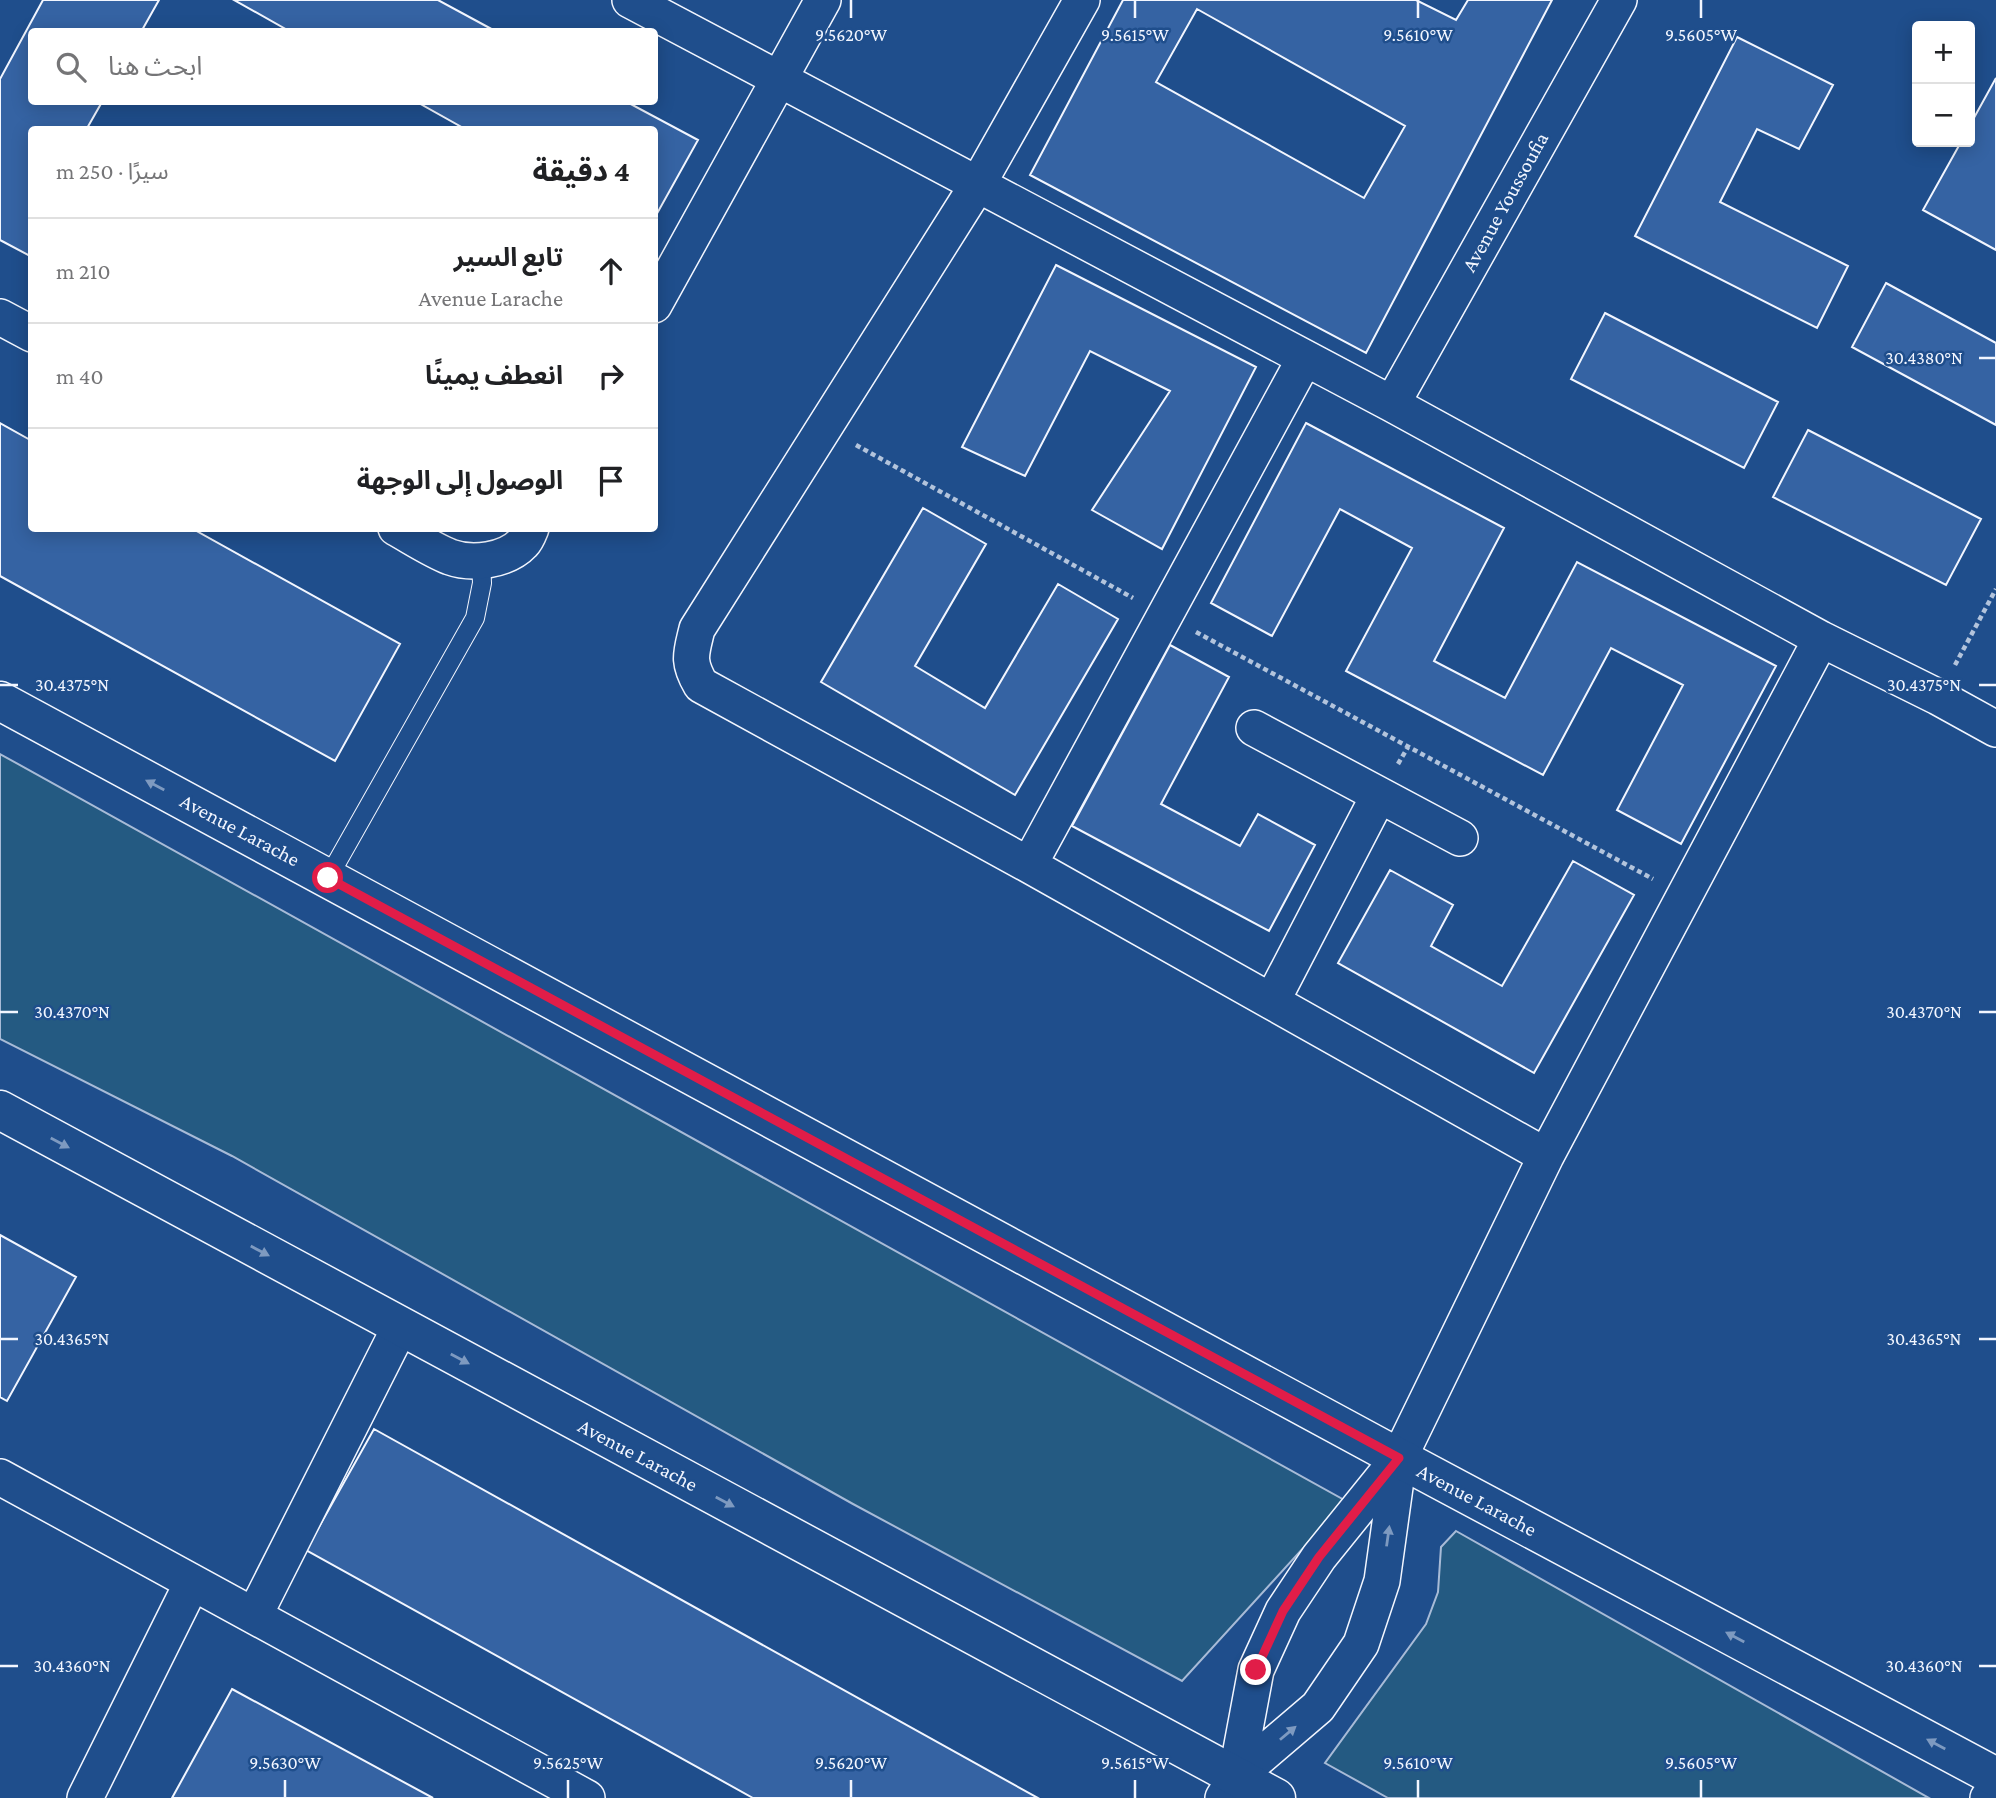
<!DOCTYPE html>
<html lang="ar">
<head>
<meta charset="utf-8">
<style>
	:root { --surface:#fff; --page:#f2f2f2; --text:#202124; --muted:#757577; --line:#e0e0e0 }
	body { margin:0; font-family:"Crimson Pro","Noto Sans Arabic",serif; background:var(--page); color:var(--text); direction:rtl }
	.controls { position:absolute; right:21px; top:21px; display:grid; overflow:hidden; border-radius:7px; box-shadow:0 4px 18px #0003 }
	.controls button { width:63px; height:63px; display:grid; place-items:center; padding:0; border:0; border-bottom:2px solid var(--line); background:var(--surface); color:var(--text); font:35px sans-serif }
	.stop { position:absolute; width:21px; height:21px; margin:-16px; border:5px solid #e11d48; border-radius:50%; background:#fff }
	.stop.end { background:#e11d48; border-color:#fff; box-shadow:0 2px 7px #0008 }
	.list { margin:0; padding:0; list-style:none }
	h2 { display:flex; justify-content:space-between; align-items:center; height:91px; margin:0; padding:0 28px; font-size:30px }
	h2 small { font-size:23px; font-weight:400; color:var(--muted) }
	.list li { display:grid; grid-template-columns:46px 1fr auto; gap:21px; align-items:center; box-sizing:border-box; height:105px; padding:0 28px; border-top:2px solid var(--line) }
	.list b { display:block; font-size:26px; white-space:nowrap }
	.list p { margin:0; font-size:23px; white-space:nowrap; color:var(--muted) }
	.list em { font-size:23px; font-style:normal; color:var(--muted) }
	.icon { flex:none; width:38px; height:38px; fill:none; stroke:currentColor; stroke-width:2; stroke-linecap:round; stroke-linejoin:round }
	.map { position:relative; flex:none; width:1996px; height:1798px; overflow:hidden; direction:ltr }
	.search { position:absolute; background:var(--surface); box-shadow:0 4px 18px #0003; left:28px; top:28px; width:630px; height:77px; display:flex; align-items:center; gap:18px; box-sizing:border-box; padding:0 24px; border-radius:7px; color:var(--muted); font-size:26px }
	.panel { position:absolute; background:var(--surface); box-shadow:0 4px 18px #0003; left:28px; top:126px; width:630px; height:406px; border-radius:7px; direction:rtl }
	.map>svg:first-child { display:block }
	.green { fill:#245a82; stroke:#a8bbd7; stroke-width:2 }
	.building { fill:#3563a3; stroke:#f2f6ff; stroke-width:2; fill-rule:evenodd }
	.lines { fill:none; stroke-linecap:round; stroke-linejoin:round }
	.service-casing { stroke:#f2f6ff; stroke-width:20 }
	.minor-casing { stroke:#f2f6ff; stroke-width:38 }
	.secondary-casing { stroke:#f2f6ff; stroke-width:41 }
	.path { stroke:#b3c4dc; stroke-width:4.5; stroke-dasharray:5 3.5; stroke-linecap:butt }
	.service { stroke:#1f4e8c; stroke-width:18 }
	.minor { stroke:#1f4e8c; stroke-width:35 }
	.secondary { stroke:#1f4e8c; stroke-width:38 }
	.oneway { fill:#7e9ac0 }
	.route { stroke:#e11d48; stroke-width:9 }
	.ticks { fill:none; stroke:#f2f6ff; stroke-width:2.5 }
	.labels { text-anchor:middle; stroke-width:5; stroke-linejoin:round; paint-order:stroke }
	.street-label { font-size:21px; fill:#f2f6ff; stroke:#1f4e8c }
	.ticks-label { font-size:18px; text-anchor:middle; fill:#f2f6ff; stroke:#1f4e8c; stroke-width:5; stroke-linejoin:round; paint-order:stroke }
</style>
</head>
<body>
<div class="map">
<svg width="1996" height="1798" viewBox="0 0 1996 1798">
	<rect width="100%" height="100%" fill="#1f4e8c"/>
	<!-- green -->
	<path class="green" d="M0,754L1346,1501L1182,1681L853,1504L232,1156L0,1039Z
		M1456,1531L1929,1798H1388L1325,1763L1426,1624L1438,1592L1441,1547Z"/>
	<!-- building -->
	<path class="building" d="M43,0H159L141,32H32V102H102L86,130H32V257L0,240V79Z
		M234,0H438L497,32H291Z
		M1123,0H1416L1456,20L1468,0H1552L1366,353L1030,175ZM1197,9L1405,126L1364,198L1156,82Z
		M1737,37L1833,85L1799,149L1757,129L1720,202L1848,266L1817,328L1635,236Z
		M1996,78V250L1923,210L1961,142H1970V125Z
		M417,102H627L698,140L654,219V130H467Z
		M1056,265L1256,367L1162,549L1092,510L1170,391L1090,351L1025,476L962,447Z
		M1886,283L1996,343V425L1852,347Z
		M1605,313L1778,402L1744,468L1571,379Z
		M0,423L32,441V528H191L400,644L335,761L0,576Z
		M1306,423L1504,528L1434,661L1505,698L1577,562L1776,666L1681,844L1617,810L1683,685L1611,648L1543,775L1346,671L1412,548L1340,509L1272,636L1211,603Z
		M1808,430L1981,519L1946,585L1773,497Z
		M923,508L986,544L915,666L985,708L1058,584L1118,619L1015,795L821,682Z
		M1170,645L1229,677L1161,804L1240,846L1258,814L1315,845L1269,931L1072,826Z
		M1573,861L1634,895L1534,1073L1338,963L1390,870L1453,905L1431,946L1502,986Z
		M0,1235L76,1277L7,1401L0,1397Z
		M374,1429L1038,1798H753L306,1550Z
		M232,1689L433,1798H172Z"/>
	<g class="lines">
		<defs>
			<path id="service" d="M328,878L475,618L482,583L481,561"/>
			<path id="minor" d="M630,0L1392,404L1821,639L1938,697L1996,729
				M1082,0L978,184L697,629C691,654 687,661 701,685L1029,865L1546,1156
				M654,305L823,0
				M0,317L32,334
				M1392,404L1619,0
				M396,528C414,538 432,550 450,557C472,565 506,561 523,543C527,539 529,533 531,528
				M1254,728L1460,838
				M1029,865L1305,358
				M1272,1001L1379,795
				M0,1477L587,1798
				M254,1616L400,1327
				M1236,1777L1256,1670L1283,1611L1319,1557L1399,1458L1546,1156L1821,639
				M85,1798L192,1583
				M1223,1798L1236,1777L1318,1707L1361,1644L1382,1581L1399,1458
				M1988,1798L1996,1790"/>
			<path id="secondary" d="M0,701L1399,1458L1996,1777
				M0,1110L1276,1798"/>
		</defs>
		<!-- service casing -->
		<use href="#service" class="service-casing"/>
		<!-- minor casing -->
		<use href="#minor" class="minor-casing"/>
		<!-- secondary casing -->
		<use href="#secondary" class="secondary-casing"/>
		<!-- path -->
		<path class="path" d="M856,445L1133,598
			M1196,632L1653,879
			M1955,665L1996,589
			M1398,764L1408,747"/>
		<!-- service -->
		<use href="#service" class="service"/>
		<!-- minor -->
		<use href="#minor" class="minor"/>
		<!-- secondary -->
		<use href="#secondary" class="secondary"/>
	</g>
	<!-- one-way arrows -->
	<defs><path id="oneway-solid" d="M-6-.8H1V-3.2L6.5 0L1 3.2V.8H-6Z" transform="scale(1.75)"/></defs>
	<g class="oneway">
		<use href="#oneway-solid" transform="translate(155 785) rotate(-152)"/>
		<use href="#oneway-solid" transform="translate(60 1143) rotate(28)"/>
		<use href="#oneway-solid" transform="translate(260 1251) rotate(28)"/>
		<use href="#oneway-solid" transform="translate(460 1359) rotate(28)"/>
		<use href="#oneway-solid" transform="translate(725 1502) rotate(28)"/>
		<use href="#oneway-solid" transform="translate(1388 1536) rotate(-82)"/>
		<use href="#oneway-solid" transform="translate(1735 1637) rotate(-152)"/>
		<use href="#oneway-solid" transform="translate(1288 1733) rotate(-40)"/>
		<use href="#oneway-solid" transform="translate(1936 1744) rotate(-152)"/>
	</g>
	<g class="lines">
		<!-- route -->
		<path class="route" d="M328,878L1399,1458L1319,1557L1283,1611L1256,1670"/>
	</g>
	<!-- ticks -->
	<path class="ticks" d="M851,0V18M1135,0V18M1418,0V18M1701,0V18M1979,358H1996M0,685H18M1979,685H1996M0,1012H18M1979,1012H1996M0,1339H18M1979,1339H1996M0,1666H18M1979,1666H1996M285,1780V1798M568,1780V1798M851,1780V1798M1135,1780V1798M1418,1780V1798M1701,1780V1798"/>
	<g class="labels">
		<!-- street labels -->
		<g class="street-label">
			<text transform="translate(1505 202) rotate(-61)" y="7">Avenue Youssoufia</text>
			<text transform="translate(240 830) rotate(28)" y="7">Avenue Larache</text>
			<text transform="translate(638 1455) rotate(28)" y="7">Avenue Larache</text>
			<text transform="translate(1477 1500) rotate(28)" y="7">Avenue Larache</text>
		</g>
	</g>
	<g class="ticks-label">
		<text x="851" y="41">9.5620°W</text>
		<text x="1135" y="41">9.5615°W</text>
		<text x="1418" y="41">9.5610°W</text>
		<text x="1701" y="41">9.5605°W</text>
		<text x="1924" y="364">30.4380°N</text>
		<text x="72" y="691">30.4375°N</text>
		<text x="1924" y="691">30.4375°N</text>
		<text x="72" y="1018">30.4370°N</text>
		<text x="1924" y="1018">30.4370°N</text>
		<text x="72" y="1345">30.4365°N</text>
		<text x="1924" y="1345">30.4365°N</text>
		<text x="72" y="1672">30.4360°N</text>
		<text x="1924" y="1672">30.4360°N</text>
		<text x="285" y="1769">9.5630°W</text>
		<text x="568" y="1769">9.5625°W</text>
		<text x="851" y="1769">9.5620°W</text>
		<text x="1135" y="1769">9.5615°W</text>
		<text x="1418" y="1769">9.5610°W</text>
		<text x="1701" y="1769">9.5605°W</text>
	</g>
</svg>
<div class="controls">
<button>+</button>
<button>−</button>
</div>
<div class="stop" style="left:328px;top:878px"></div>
<div class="stop end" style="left:1256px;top:1670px"></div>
<div class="search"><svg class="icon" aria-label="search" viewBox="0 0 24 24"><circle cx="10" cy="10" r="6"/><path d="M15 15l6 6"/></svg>ابحث هنا</div>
<section class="panel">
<h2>4 دقيقة<small>سيرًا · 250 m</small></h2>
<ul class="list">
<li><svg class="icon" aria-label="ahead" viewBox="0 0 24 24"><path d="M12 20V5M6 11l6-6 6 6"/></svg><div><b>تابع السير</b><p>Avenue Larache</p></div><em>210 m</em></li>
<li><svg class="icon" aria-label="right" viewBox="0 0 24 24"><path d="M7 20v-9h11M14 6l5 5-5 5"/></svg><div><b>انعطف يمينًا</b></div><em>40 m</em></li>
<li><svg class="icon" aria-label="arrive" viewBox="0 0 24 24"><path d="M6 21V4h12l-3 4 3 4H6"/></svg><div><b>الوصول إلى الوجهة</b></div></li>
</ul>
</section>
</div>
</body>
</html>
